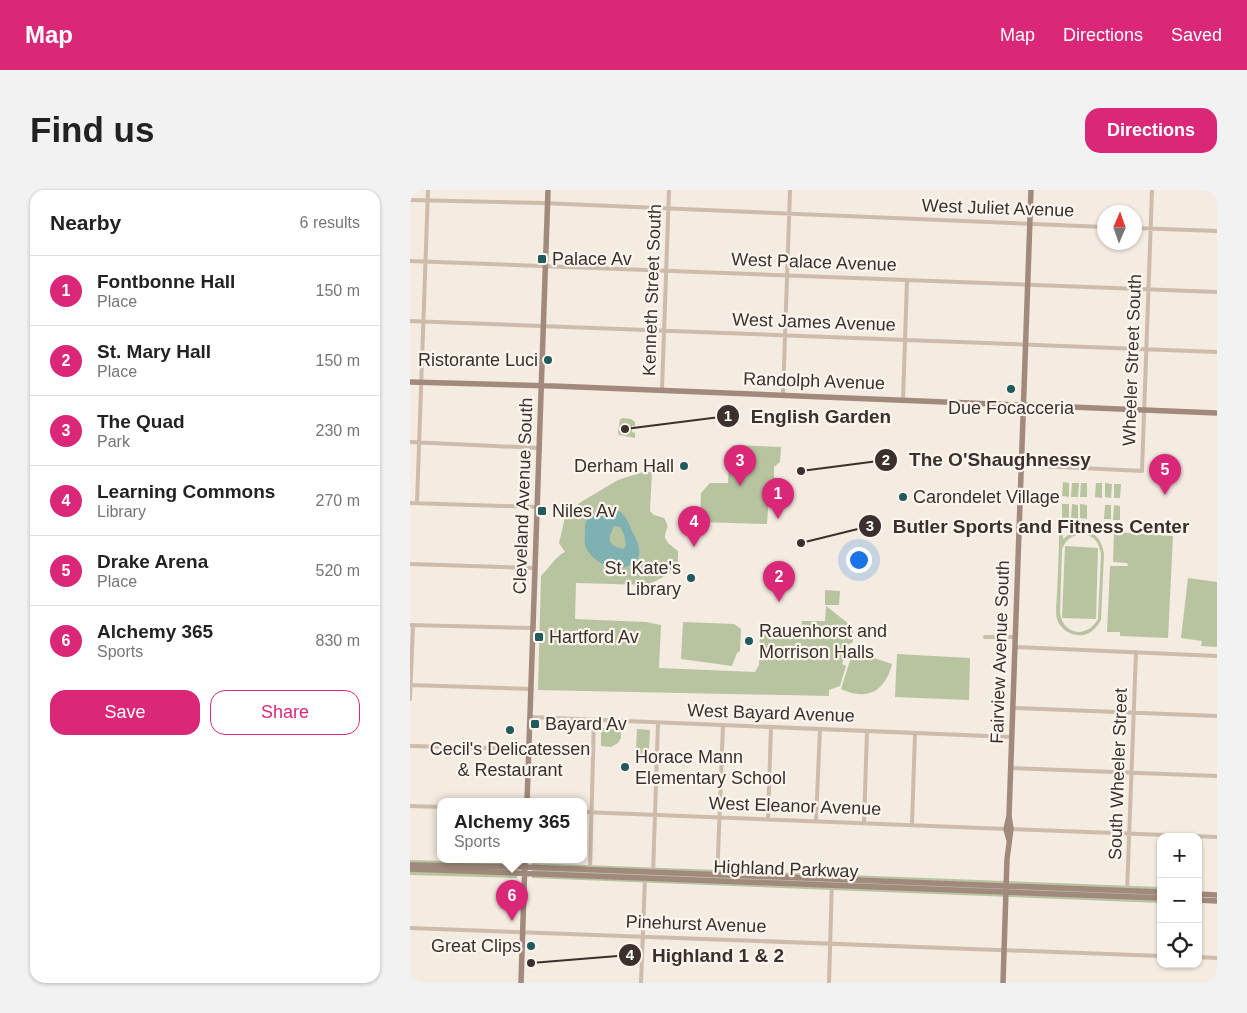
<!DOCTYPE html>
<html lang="en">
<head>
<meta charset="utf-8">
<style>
	:root { --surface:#fff; --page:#f2f2f2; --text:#222; --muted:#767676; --line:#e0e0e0; --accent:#db2777 }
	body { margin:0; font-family:Arial,sans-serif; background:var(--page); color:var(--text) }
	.controls { position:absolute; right:15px; bottom:15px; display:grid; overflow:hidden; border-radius:10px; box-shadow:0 1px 4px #0004 }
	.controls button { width:45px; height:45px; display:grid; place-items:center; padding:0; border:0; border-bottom:1px solid var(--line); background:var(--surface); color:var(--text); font:25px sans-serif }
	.compass { position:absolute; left:687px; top:15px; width:45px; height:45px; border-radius:50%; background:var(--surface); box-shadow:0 1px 4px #0004; rotate:2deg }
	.you { position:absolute; left:448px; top:369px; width:18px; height:18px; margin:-12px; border:4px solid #fff; border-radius:50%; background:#1a73e8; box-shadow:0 0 0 8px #1a73e833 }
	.badge { display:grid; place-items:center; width:32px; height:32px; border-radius:50%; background:var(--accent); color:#fff; font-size:16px; font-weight:700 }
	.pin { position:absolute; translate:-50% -41px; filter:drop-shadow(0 1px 2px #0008) }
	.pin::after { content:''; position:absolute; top:26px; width:18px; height:15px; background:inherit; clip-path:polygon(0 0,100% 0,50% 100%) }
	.popup { position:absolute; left:27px; top:608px; width:150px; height:65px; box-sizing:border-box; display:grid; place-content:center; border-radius:10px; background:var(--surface); filter:drop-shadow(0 1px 4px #0005); font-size:16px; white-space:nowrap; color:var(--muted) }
	.popup b { font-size:19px; color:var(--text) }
	.popup::after { content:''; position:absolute; left:50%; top:100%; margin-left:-10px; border:10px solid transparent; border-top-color:var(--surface) }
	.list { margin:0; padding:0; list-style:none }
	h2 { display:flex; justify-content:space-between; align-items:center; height:65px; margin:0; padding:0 20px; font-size:21px }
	h2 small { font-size:16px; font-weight:400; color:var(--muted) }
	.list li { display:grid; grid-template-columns:32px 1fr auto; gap:15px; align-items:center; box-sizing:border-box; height:70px; padding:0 20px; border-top:1px solid var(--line) }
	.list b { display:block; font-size:19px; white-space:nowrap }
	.list p { margin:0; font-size:16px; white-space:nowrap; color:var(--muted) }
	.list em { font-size:16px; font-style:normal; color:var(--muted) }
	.actions { display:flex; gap:10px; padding:15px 20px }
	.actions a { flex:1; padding:11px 0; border:1px solid var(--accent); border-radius:15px; text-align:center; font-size:18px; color:var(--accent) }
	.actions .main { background:var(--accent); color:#fff }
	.icon { flex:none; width:28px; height:28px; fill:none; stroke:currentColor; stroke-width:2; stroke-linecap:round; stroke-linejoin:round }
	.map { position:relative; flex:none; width:807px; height:793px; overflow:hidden; border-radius:15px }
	header { display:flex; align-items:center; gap:30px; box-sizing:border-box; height:70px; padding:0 25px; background:var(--accent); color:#fff }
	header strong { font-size:24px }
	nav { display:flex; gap:28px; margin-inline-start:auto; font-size:18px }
	.intro { display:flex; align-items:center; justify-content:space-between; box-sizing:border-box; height:120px; padding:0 30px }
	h1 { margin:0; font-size:35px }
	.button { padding:12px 22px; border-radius:15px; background:var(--accent); color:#fff; font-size:18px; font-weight:700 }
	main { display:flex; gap:30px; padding:0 30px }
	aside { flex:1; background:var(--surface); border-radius:15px; box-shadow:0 1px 4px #0004 }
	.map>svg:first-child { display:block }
	.green { fill:#b8c4a0; fill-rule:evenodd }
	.water { fill:#7fb0b2; fill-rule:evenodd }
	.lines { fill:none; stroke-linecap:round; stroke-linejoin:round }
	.street { stroke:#cdbbac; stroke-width:4 }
	.secondary { stroke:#a18a7d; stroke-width:5.5 }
	.poi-dot { fill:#1f5a5e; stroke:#fbf5ee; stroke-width:2 }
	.labels { text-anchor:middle; stroke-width:4.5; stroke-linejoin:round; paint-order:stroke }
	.street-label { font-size:18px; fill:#3b302b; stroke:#fbf5ee }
	.poi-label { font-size:18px; fill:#3b302b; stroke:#fbf5ee; text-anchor:start }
	.leader { fill:none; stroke:#3b302b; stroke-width:2 }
	.callout-dot { fill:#3b302b; stroke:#fbf5ee; stroke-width:2 }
	.mark-label { font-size:15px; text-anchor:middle; font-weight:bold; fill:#fff }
	.callout-label { font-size:19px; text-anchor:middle; font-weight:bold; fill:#3b302b; stroke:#fbf5ee; stroke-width:4.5; stroke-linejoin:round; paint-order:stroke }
</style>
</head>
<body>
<header>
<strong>Map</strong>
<nav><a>Map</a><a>Directions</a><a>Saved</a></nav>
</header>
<div class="intro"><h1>Find us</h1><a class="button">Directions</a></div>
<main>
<aside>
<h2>Nearby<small>6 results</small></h2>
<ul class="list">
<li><span class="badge">1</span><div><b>Fontbonne Hall</b><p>Place</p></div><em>150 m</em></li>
<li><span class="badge">2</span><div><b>St. Mary Hall</b><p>Place</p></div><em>150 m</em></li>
<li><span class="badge">3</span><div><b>The Quad</b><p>Park</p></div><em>230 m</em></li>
<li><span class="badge">4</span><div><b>Learning Commons</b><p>Library</p></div><em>270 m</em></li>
<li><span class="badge">5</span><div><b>Drake Arena</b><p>Place</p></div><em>520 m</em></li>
<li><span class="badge">6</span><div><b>Alchemy 365</b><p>Sports</p></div><em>830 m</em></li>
</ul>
<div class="actions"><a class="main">Save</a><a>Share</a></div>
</aside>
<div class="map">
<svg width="807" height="793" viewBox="0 0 807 793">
	<rect width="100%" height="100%" fill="#f4ebe1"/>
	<!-- green -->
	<path class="green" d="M213,228L221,229L225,232V236H222V242L225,243V248L209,245L208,242L210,229Z
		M323,255L371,257L370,272L364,277V287L368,290L359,305L357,334L290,332L291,303L300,293H318L320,259Z
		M233,282H242L240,321L244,325L254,328C261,340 255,337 255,348L258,353L268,361V379L238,395L166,393L165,429L236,432L251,435L249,478L345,482L349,475L350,444L363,440L391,444L392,431H415L416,416L443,437V452L434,457L436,463L432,474L436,476L430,496L419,500V506L128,500L131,386C139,378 146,366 155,362L149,353L156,323L171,312L208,290Z
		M653,292L659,293V307L652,306Z
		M662,293H669L668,307H661Z
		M671,293H677V307H670Z
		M686,293H692V308L685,307Z
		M695,293L702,294L701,308L695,307Z
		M704,294H711L710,308H704Z
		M652,314H659V328H652Z
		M662,314L668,315V329L661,328Z
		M670,314L677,315V329L670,328Z
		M695,315H701V329H694Z
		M704,315L710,316V330H703Z
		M669,340C684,340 692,349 694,364L691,430C686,439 678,447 667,445C658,444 650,438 647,429C645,421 647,410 647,402C648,383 649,363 649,344H653V349L661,343ZM669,344C683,344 689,351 691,364L688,429C677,449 652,445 650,422L652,359C656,350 660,347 669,344Z
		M704,342L763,346L758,448L710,446V442H697L700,376H718L717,373L703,372Z
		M655,356L688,358L686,429L652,428Z
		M778,388L807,392V457L791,456L792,451L771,448Z
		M415,400L430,401L429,415H415Z
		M273,432L324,434L331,439L330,461L327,463L322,476L271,469Z
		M446,462L482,474C475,502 457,511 431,499L442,464Z
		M487,464L560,468L559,510L485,507Z
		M193,538L211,539V548L208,553L201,557L191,556V541Z
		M227,539L240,540L239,559H238V569H229L230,558H226Z
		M0,670L107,673V688L0,685Z
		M122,673L751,697V713L122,688Z"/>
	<!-- water -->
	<path class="water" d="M209,321C219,329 218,333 223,343C249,387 186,387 175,355C174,352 175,347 175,344C175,340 174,336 176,332C180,319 198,321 209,321ZM204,336L210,337L214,344L216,356L213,359L204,356L200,352V345Z"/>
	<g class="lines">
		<!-- street -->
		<path class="street" d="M0,10L132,13L694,37
			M724,38L807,41
			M0,71L807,102
			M0,131L807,162
			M252,200L259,0
			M373,205L380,0
			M493,210L497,90
			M0,252L129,258
			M611,275L732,281L742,0
			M0,313L127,317
			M7,313L18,0
			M0,374L125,378
			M0,435L123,438
			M575,447H605
			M605,457L807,466
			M0,495L121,499
			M0,509L3,435
			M603,518L807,526
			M120,527L602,547
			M0,556L119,559
			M601,578L807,586
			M0,616L31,617
			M173,622L596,639
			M358,629L361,537
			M406,631L410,539
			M454,633L457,541
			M502,635L505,543
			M601,639L807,647
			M180,680L184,530
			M243,684L248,533
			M307,691L313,535
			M717,702L726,462
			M0,738L751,766
			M788,767L807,768
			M231,793L235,688
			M419,793L422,690"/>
		<!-- secondary -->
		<path class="secondary" d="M0,192L143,196L807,223
			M117,612L138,0
			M599,650L596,639L599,626L621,0
			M0,675L115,677L751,702
			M0,679L751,708
			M788,704L807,705
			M788,710L807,711
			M111,793L115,670
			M593,793L597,669L601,639L599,626"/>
	</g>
	<!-- markers -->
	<g class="poi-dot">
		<rect x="127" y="64" width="10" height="10" rx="2.5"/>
		<circle cx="138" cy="170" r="5"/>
		<circle cx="601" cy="199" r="5"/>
		<circle cx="274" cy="276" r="5"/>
		<circle cx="493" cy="307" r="5"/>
		<rect x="127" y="316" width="10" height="10" rx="2.5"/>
		<circle cx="281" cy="388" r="5"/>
		<rect x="124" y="442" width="10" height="10" rx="2.5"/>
		<circle cx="339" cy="451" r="5"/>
		<rect x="120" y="529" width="10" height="10" rx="2.5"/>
		<circle cx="100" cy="540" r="5"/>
		<circle cx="215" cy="577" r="5"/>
		<circle cx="121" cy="756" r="5"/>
	</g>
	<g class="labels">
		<!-- street labels -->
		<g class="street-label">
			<text transform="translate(588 18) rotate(2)" y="6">West Juliet Avenue</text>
			<text transform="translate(404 72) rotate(2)" y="6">West Palace Avenue</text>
			<text transform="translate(242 100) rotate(-88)" y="6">Kenneth Street South</text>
			<text transform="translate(404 132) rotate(2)" y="6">West James Avenue</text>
			<text transform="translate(722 170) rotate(-88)" y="6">Wheeler Street South</text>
			<text transform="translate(404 191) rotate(2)" y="6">Randolph Avenue</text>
			<text transform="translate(113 306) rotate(-88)" y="6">Cleveland Avenue South</text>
			<text transform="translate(590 462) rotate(-88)" y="6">Fairview Avenue South</text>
			<text transform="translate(361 523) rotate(2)" y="6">West Bayard Avenue</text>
			<text transform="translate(708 584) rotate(-88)" y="6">South Wheeler Street</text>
			<text transform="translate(385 616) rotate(2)" y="6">West Eleanor Avenue</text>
			<text transform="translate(376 679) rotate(2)" y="6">Highland Parkway</text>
			<text transform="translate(286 734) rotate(2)" y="6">Pinehurst Avenue</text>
		</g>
		<!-- poi labels -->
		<g class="poi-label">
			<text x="142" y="75">Palace Av</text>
			<text x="128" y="176" text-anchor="end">Ristorante Luci</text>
			<text x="601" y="224" text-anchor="middle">Due Focacceria</text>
			<text x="264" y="282" text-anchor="end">Derham Hall</text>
			<text x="503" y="313">Carondelet Village</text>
			<text x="142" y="327">Niles Av</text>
			<text x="271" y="384" text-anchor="end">St. Kate's<tspan x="271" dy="21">Library</tspan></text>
			<text x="349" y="447">Rauenhorst and<tspan x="349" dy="21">Morrison Halls</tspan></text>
			<text x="139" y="453">Hartford Av</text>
			<text x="135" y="540">Bayard Av</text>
			<text x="100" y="565" text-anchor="middle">Cecil's Delicatessen<tspan x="100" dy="21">&amp; Restaurant</tspan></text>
			<text x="225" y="573">Horace Mann<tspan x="225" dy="21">Elementary School</tspan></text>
			<text x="111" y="762" text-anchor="end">Great Clips</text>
		</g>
	</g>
	<!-- callouts -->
	<path class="leader" d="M215 239L318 226M391 281L476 270M391 353L460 336M121 773L220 765"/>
	<g class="callout-dot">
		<circle cx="215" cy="239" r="5"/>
		<circle cx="391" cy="281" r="5"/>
		<circle cx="391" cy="353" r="5"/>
		<circle cx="121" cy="773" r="5"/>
		<circle cx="318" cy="226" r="12"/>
		<circle cx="476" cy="270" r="12"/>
		<circle cx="460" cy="336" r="12"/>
		<circle cx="220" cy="765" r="12"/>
	</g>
	<g class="mark-label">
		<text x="318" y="231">1</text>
		<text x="476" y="275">2</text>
		<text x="460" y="341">3</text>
		<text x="220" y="770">4</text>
	</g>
	<g class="callout-label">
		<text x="411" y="233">English Garden</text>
		<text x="590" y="276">The O'Shaughnessy</text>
		<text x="631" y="343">Butler Sports and Fitness Center</text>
		<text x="308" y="772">Highland 1 &amp; 2</text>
	</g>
</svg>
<div class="controls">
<button>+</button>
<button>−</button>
<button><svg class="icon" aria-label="locate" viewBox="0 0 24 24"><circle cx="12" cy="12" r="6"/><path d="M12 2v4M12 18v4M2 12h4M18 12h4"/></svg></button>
</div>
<svg class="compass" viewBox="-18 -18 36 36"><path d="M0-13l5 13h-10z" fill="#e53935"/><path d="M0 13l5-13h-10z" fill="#767676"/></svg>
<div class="you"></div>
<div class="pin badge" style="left:368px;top:329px">1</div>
<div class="pin badge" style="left:369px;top:412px">2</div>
<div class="pin badge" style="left:330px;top:296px">3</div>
<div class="pin badge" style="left:284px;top:357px">4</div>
<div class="pin badge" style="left:755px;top:305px">5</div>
<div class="pin badge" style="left:102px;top:731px">6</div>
<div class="popup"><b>Alchemy 365</b>Sports</div>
</div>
</main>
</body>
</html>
